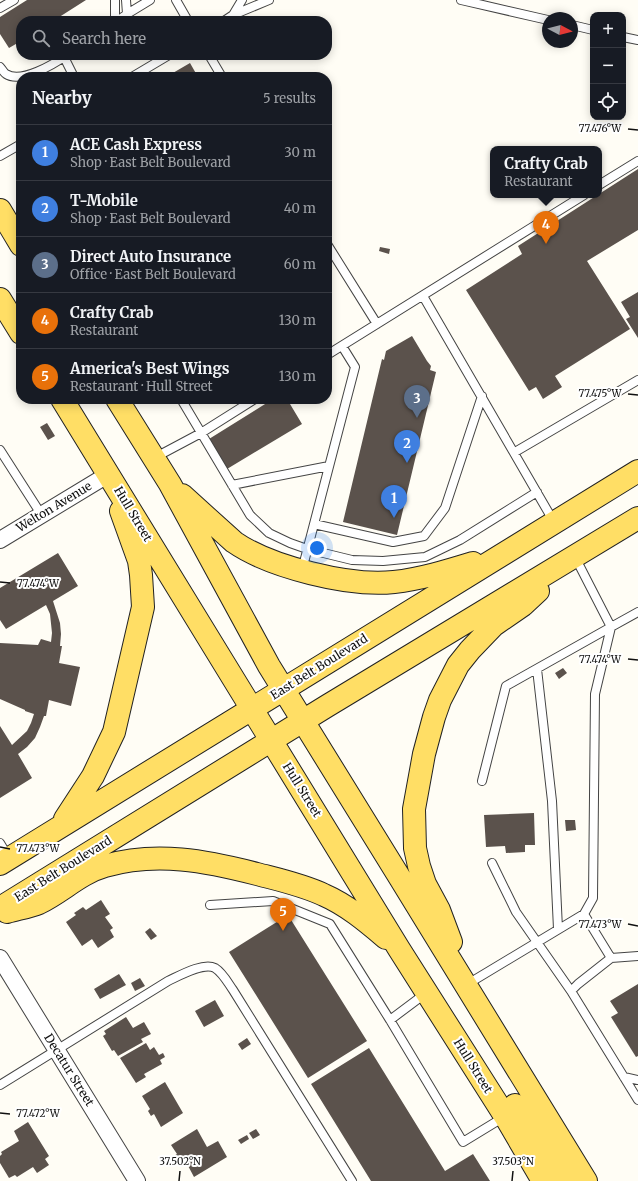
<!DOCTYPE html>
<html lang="en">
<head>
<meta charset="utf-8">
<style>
	:root { --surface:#171b24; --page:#20242c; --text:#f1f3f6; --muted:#9ea1a6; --line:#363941; --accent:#0f766e }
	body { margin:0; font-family:Merriweather,serif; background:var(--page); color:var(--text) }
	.controls { position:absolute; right:12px; top:12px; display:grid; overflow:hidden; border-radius:8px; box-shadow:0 2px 10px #0003 }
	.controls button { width:36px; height:36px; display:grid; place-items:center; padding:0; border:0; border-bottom:1px solid var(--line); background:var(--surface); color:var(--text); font:20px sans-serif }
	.compass { position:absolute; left:542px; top:12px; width:36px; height:36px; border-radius:50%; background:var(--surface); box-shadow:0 2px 10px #0003; rotate:97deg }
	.you { position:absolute; left:317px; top:548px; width:14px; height:14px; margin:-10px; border:3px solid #fff; border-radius:50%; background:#1a73e8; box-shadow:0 0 0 6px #1a73e833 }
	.badge { display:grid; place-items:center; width:26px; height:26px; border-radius:50%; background:var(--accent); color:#fff; font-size:13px; font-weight:700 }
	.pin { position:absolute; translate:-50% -33px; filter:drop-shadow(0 1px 2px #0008) }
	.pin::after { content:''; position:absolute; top:21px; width:14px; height:12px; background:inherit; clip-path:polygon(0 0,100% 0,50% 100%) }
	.popup { position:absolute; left:490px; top:146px; width:112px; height:52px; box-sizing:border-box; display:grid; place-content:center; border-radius:8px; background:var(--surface); filter:drop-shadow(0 1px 3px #0005); font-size:13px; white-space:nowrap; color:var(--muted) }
	.popup b { font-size:15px; color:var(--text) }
	.popup::after { content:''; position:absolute; left:50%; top:100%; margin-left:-8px; border:8px solid transparent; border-top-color:var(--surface) }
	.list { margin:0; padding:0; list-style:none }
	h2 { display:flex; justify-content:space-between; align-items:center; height:52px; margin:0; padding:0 16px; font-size:17px }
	h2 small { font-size:13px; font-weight:400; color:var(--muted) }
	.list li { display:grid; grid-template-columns:26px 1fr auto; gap:12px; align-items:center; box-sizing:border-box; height:56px; padding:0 16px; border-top:1px solid var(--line) }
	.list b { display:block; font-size:15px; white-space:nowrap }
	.list p { margin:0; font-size:13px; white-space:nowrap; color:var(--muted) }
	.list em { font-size:13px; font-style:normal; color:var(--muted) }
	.icon { flex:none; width:22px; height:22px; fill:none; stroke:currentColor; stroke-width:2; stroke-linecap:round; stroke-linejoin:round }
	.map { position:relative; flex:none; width:638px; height:1181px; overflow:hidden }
	.search { position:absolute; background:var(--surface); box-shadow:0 2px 10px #0003; left:16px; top:16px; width:316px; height:44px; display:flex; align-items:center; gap:10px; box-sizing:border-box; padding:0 14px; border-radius:16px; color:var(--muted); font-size:15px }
	.panel { position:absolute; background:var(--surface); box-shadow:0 2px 10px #0003; left:16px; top:72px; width:316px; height:332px; border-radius:16px }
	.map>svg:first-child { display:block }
	.building { fill:#5b524c }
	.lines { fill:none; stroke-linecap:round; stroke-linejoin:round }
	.service-casing { stroke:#444; stroke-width:10 }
	.minor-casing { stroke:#444; stroke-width:18 }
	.primary-casing { stroke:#222; stroke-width:24 }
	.service { stroke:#fff; stroke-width:8 }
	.minor { stroke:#fff; stroke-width:16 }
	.primary { stroke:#ffde65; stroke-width:22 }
	.ticks { fill:none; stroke:#111; stroke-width:1.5 }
	.labels { text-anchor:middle; stroke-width:4; stroke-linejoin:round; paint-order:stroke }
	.street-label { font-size:12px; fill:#111; stroke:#fff }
	.ticks-label { font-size:10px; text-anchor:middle; fill:#111; stroke:#fff; stroke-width:4; stroke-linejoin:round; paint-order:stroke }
</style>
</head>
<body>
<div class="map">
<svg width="638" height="1181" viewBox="0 0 638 1181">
	<rect width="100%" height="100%" fill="#fffdf5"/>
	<!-- building -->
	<path class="building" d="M27,0H86L53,21H21V41L9,48L0,34V17Z
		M190,63L198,77H166Z
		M638,169V230L587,261L630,329L555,376L562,387L543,399L536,387L529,391L466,290L522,254L518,246Z
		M380,247L390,249L389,254L379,251Z
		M638,292V338L626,319L630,317L621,302Z
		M412,336L427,361L431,366L430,370L436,372L397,535L343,522L382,359L384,360L386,351Z
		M273,399H287L302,424L227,469L209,439Z
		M47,423L55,436L48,440L40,427Z
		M58,553L78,586L53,601L60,623L61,634L60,646H62L59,663L80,667L71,706L49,700L46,716H44L40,727L35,738L27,747L18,754L32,778L0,798V726L12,745L27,731L31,723L34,714L25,711V710L0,699V643L38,645L41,639L51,642L52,633L50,614L46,605L6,629L0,620V588Z
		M563,668L567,673L559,679L555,673Z
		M534,813L535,845H525V852L506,853L505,846L486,847L484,815Z
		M565,820H575L576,830L566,831Z
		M101,900L110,914L105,917L113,928L110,930L114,937L98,948L92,939L82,946L66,922L76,915L74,913L83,907L86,910Z
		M288,915L367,1041L308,1078L229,952Z
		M150,928L157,936L151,940L145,932Z
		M119,974L126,985L100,999L94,989Z
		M140,978L145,986L135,991L131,983Z
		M638,984V1056L636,1057L611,1017L618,1013L610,1001Z
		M215,1000L224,1016L204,1027L195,1011Z
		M126,1017L133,1028L144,1022L151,1034L141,1039L143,1042L118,1056L114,1050L112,1051L103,1036L106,1034L104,1031Z
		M247,1038L251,1044L242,1050L238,1044Z
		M146,1043L150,1050L154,1047L159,1055L163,1053L165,1057L160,1060L162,1064L144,1074L146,1077L136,1083L120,1058Z
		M369,1048L445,1171L473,1154L490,1181H371L311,1084Z
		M165,1082L183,1113L161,1127L154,1114L151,1116L148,1111L150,1109L142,1096Z
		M28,1122L49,1156L45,1159L49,1165L37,1173L33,1167L17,1177L15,1175L9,1178L0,1163V1156L2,1154L1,1152L19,1141L14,1131Z
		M197,1129L207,1147L218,1141L227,1157L194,1177L186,1162L180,1166L174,1156L177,1154L171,1145Z
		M256,1129L260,1135L253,1139L249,1133Z
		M247,1135L249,1139L241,1144L238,1140Z"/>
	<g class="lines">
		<defs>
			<path id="service" d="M115,0V21
				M176,0L188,21
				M461,0L548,20
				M0,8L14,0
				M127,14L150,0
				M233,15L269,0
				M117,21L127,14L126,0
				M224,21L233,15L242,0
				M572,25L593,30
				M623,37L638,40
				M209,55L222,77
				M64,57L74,77
				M0,67C2,69 4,73 6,74C21,84 54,64 67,55
				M132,77L169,55
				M0,156L21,144
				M599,185L638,161
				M327,244L377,324
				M423,296L554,522
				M327,355L584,195
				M181,399L250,515L269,533L290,543L307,549L352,560L383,561L425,557L460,540L537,492
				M0,450L41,514
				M515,452L638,380
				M154,458L201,433L255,399
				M232,485L329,466
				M314,524L393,542L424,536L445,508L482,396
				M302,570L355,367L342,346
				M537,669L552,801L558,929
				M482,781L506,686L611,627L575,557
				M0,843L9,858
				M492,863L516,912L571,991L638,1100
				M210,905L273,901L330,924L390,1020
				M584,914L611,958
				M466,985L584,914L593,898L595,694L611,627L638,612
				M571,991L578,984L611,958L638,956
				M426,993L390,1020L463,1142L504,1117
				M624,1077L638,1080
				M0,1085L168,981C179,976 203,962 215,968C223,973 228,983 233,990L352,1181"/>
			<path id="minor" d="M0,540L109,474
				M0,958L137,1181"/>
			<path id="primary" d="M0,210L21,245
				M0,299L21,333
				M62,399L399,949L505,1116L543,1181
				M117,399L170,484L269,666L400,878L586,1181
				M182,495L234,542C270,567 350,587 394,582C421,579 447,571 473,563
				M65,819L93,776L114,732L143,607L141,575L139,561L121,511
				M0,864L638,471
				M0,908L327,706L638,518
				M7,912C17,909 29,907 39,903C62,892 80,873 105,866C156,851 207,861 257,874C280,880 303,885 324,895C347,905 367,922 386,938
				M451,942L439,910L425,884L419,866L415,848L414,809L424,754L434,717L440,700L458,665L470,650L494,625L523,605L538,591
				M515,1105L563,1181"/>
		</defs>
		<!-- service casing -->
		<use href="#service" class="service-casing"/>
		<!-- minor casing -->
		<use href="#minor" class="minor-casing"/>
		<!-- primary casing -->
		<use href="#primary" class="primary-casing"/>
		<!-- service -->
		<use href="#service" class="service"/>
		<!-- minor -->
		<use href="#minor" class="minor"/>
		<!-- primary -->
		<use href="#primary" class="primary"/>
	</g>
	<!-- ticks -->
	<path class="ticks" d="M628,129L638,130M628,394L638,395M0,582L10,583M628,659L638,660M0,847L10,849M628,924L638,926M0,1113L10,1114M179,1181L180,1171M512,1181L513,1171"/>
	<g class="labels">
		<!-- street labels -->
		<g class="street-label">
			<text transform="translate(54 507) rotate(-31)" y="4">Welton Avenue</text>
			<text transform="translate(133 514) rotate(59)" y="4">Hull Street</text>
			<text transform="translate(319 667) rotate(-32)" y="4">East Belt Boulevard</text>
			<text transform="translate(302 790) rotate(58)" y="4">Hull Street</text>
			<text transform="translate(63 869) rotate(-32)" y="4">East Belt Boulevard</text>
			<text transform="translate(473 1066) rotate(58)" y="4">Hull Street</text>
			<text transform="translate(69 1070) rotate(58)" y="4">Decatur Street</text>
		</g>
	</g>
	<g class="ticks-label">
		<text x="600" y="132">77.476°W</text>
		<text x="600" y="397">77.475°W</text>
		<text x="38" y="587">77.474°W</text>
		<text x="600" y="663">77.474°W</text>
		<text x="38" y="852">77.473°W</text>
		<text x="600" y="928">77.473°W</text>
		<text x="38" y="1117">77.472°W</text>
		<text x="180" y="1165">37.502°N</text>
		<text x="513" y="1165">37.503°N</text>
	</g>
</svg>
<div class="controls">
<button>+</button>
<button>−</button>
<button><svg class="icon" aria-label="locate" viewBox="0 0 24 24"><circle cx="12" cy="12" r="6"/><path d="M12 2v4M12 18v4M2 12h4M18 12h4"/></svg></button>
</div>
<svg class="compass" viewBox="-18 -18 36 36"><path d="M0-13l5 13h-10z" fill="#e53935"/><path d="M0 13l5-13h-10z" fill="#9ea1a6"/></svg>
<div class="you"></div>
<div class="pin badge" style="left:394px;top:518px;background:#3f7fe0">1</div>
<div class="pin badge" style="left:407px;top:463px;background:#3f7fe0">2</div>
<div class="pin badge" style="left:417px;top:418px;background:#5c6f8a">3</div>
<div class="pin badge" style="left:546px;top:244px;background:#e8710a">4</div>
<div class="popup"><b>Crafty Crab</b>Restaurant</div>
<div class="pin badge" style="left:283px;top:931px;background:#e8710a">5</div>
<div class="search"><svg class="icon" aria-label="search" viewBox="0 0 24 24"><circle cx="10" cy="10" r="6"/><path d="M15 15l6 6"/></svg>Search here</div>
<section class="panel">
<h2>Nearby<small>5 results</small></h2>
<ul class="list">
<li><span class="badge" style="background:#3f7fe0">1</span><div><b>ACE Cash Express</b><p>Shop · East Belt Boulevard</p></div><em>30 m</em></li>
<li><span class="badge" style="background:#3f7fe0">2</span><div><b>T-Mobile</b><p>Shop · East Belt Boulevard</p></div><em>40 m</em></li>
<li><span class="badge" style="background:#5c6f8a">3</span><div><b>Direct Auto Insurance</b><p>Office · East Belt Boulevard</p></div><em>60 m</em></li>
<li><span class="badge" style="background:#e8710a">4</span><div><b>Crafty Crab</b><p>Restaurant</p></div><em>130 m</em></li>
<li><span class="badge" style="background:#e8710a">5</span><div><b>America's Best Wings</b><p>Restaurant · Hull Street</p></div><em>130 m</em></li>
</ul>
</section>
</div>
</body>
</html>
